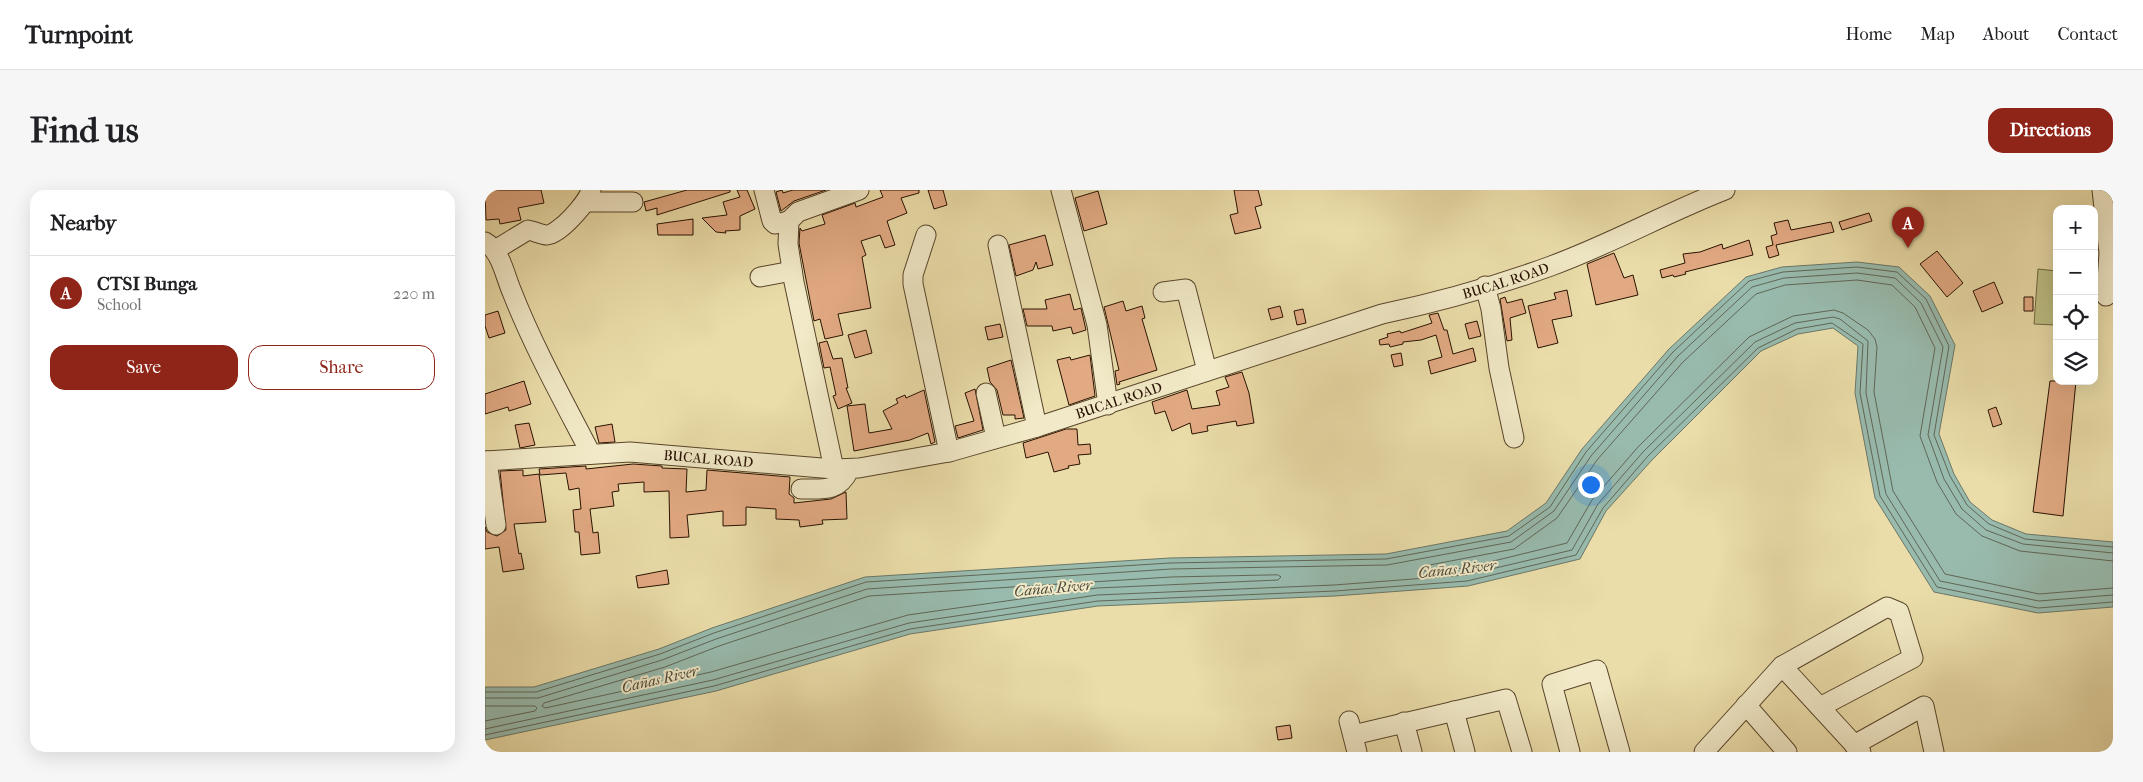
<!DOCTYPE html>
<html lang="en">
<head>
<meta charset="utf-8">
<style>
	:root { --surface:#fff; --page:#f6f6f6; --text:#202124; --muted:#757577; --line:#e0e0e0; --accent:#8f2418 }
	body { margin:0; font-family:"IM FELL French Canon",serif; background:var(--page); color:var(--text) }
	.controls { position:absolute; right:15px; top:15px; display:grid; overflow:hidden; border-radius:10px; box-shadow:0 5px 20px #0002 }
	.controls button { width:45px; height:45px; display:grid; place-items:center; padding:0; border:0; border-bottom:1px solid var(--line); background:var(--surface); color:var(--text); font:25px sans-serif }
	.you { position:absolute; left:1105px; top:294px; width:18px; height:18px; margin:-12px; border:4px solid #fff; border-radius:50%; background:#1a73e8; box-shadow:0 0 0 8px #1a73e833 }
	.badge { display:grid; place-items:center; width:32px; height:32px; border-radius:50%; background:var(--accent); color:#fff; font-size:16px; font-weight:700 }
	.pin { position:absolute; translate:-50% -41px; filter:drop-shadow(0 1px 2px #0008) }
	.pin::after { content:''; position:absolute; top:26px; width:18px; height:15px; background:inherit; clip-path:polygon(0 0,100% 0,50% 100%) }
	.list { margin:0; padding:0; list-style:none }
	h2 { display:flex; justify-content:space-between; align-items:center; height:65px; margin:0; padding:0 20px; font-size:21px }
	h2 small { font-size:16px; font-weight:400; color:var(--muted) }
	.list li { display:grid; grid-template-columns:32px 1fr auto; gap:15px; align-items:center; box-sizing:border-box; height:75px; padding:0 20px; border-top:1px solid var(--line) }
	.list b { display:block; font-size:19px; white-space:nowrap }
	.list p { margin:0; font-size:16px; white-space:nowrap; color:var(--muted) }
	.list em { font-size:16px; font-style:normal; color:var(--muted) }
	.actions { display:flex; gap:10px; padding:15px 20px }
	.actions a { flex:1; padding:11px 0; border:1px solid var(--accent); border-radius:15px; text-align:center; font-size:18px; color:var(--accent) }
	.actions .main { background:var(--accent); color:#fff }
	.icon { flex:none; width:28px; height:28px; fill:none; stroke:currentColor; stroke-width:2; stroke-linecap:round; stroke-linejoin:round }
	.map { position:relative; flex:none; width:1628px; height:562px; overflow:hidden; border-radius:15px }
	header { display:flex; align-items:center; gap:30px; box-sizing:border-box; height:70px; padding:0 25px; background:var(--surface); border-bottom:1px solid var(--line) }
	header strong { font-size:24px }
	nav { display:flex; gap:28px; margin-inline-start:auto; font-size:18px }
	.intro { display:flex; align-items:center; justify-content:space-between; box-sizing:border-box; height:120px; padding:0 30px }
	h1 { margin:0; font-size:35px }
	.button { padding:12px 22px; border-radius:15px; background:var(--accent); color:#fff; font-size:18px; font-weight:700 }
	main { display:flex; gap:30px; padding:0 30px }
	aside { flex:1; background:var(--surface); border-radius:15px; box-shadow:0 5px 20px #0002 }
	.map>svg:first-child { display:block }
	.green { fill:#bebf83; stroke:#736842 }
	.water { fill:#98bbae; stroke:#6b7768 }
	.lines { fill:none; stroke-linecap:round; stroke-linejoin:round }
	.shore { stroke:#606657; stroke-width:1 }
	.building { fill:#e2aa83; stroke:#281100 }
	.minor-casing { stroke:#58442a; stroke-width:21 }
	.minor { stroke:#f1e9c7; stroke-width:19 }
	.labels { text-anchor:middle; stroke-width:4; stroke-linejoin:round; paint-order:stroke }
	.street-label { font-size:14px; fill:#281100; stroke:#f1e9c7 }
	.water-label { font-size:15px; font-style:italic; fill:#4f4c3d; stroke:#f1e9c7 }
</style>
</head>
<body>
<header>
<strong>Turnpoint</strong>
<nav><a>Home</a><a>Map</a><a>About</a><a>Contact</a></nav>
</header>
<div class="intro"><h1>Find us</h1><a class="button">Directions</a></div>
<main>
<aside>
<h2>Nearby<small></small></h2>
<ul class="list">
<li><span class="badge">A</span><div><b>CTSI Bunga</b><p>School</p></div><em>220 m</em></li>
</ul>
<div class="actions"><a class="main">Save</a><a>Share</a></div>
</aside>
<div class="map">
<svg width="1628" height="562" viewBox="0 0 1628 562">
	<rect width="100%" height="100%" fill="#eadda9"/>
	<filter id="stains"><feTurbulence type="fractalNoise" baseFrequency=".004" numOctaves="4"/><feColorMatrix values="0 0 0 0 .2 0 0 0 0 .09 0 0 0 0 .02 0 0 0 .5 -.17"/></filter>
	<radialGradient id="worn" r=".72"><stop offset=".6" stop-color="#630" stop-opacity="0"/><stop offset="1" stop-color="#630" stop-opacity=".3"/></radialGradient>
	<!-- green -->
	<path class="green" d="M1553,79L1572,81L1570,135L1549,134Z"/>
	<!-- water -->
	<path class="water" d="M1372,72L1414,77L1445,106L1470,155L1454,244L1469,284L1485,312L1507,330L1541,344L1628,352V417L1553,423L1449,402L1390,308L1370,203L1373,156L1348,138L1313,144L1276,161L1167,270L1121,321L1095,369L983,396L850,406L613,416L425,444L231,501L0,550V497H49L174,459L227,438L380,387L685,368L901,364L1022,341L1061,313L1097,259L1184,159L1261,87L1297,77Z"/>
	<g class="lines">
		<!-- shore -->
		<path class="shore" d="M1628,371L1535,361L1497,346L1471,324L1452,292L1435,246L1450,158L1430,117L1407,95L1372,90L1300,95L1271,104L1198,172L1112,270L1072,328L1029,359L939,376L937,378L939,381L980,378L1082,353L1107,310L1153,257L1264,147L1308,126L1349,120L1358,123L1383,140L1390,149L1392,157L1389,202L1408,301L1460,384L1554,404L1628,398
			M793,385L796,387L793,390L612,398L423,425L226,482L60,518L57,516L59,513L180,477L234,456L384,406L686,387Z
			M0,502H51L175,464L229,443L381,392L685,373L901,369L1024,346L1065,317L1101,262L1188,162L1264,91L1298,82L1372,77L1412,82L1441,109L1464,156L1449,245L1465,286L1482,315L1504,334L1540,349L1628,357
			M0,508H53L177,470L231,449L382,399L686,379L902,375L1026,352L1069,321L1106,266L1193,166L1267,97L1299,88L1372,83L1410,88L1436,113L1458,157L1443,245L1459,289L1477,319L1501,340L1538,354L1628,363
			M0,516H50L52,518L50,521L0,531
			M0,539L228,490L424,433L612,405L849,395L981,385L1087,360L1113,314L1158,262L1270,152L1310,133L1348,127L1355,129L1383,151L1381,203L1401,304L1455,391L1554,411L1628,405
			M0,545L229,496L425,439L613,411L850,401L982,391L1091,365L1118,318L1163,266L1273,158L1312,139L1347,133L1378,154L1375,203L1395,306L1452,397L1553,418L1628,412"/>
	</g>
	<!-- building -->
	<path class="building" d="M0,0H56L59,13L33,18L36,30L15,34L14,29L1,30Z
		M202,0H245V2L172,25V18L161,21L159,12Z
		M252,0H262L270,19L255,26V40L240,41L241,43L231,42L217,28L242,25L238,12L255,7Z
		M297,0L298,3L308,0H341L309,11L296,21L291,2Z
		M395,0H434V3L416,8L422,23L402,31L410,55L400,58L395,45L376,51L381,65L377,67L386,118L353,124L358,145L340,149L335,129L329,131L314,53L315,38L317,41L340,34L337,25L370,13L371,17L398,7Z
		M443,0H458L462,15L449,19Z
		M749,0H773L777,15L770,17L776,38L750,44L745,25L753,23Z
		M613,1L622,34L599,41L590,8Z
		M1384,23L1387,31L1357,40L1354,32Z
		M208,29V45H173L172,34Z
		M1303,30L1306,40L1346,32L1349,42L1291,55L1294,65L1284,68L1281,57L1288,55L1286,46L1292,44L1289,33Z
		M560,45L568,75L553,79L551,72L548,80L531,86L524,55Z
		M1264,50L1268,65L1200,82L1201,84L1189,87L1188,85L1177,88L1175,80L1200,73L1198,64L1215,62L1237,54L1238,59Z
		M1452,61L1478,93L1462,107L1435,74Z
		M1129,63L1139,88L1148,85L1153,105L1111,115L1102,74Z
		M1509,92L1518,113L1497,122L1488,101Z
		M1082,100L1087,126L1067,130L1073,153L1053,158L1043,116L1071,109L1069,103Z
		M585,104L589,120L596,118L601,140L588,144L586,137L568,141L567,136H542L538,119H562L560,110Z
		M1020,107L1022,113L1037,109L1041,123L1025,128L1027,150L1022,151L1015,109Z
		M1539,107H1548V121H1539Z
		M638,111L641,121L657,116L660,128L657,129L672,180L634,192L635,194L632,195L630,181L634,180L619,117Z
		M795,116L798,127L786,130L783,119Z
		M818,119L821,133L812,135L809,121Z
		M13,121L20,143L4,148L0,136V125Z
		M953,123L959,140H962L968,164L988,158L991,171L946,184L943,171L957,167L951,145L936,150L918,152V154L905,157L904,154L895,155L894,150L903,147L902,144L915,141L916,143L947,133L944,125Z
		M992,131L996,146L984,149L980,134Z
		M515,134L518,147L503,150L500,137Z
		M381,140L387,163L370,168L363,145Z
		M342,151L348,169L357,168L363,198H361L367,213L353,219L348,206L351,205L345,177L339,178L334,153Z
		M916,163L918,175L909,177L906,165Z
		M605,165L610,206L584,215L572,170L585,167L586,170Z
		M526,170L539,228L530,229V225H518L512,200L505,192L502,178Z
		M757,182L764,203L769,233L752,236L751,231L722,236L723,241L707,244L705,233L687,241L680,221L670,224L667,212L702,200L707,219L735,215L731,201L744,197L740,187Z
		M39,191L46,214L24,221L23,217L0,224V204Z
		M1565,191H1591L1578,326L1548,322Z
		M490,199L498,240L473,248L470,236L489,231L480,203Z
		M439,200L450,252L446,254L443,243L425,250L369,261L362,216L380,214L384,243L407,239L398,221L413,213L411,209L420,205L421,208Z
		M1511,217L1517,234L1508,237L1503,220Z
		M44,233L50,255L35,258L30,235Z
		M127,234L130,252L114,253L110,237Z
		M581,239H592L593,255L605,254L606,264L593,265L595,274L583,276L584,278L569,282L563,262L541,268L538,253Z
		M148,274L177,276V278L202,279L201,302L221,300L222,280L305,287L304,304L309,308V313L346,309L361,302L362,329L337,330L338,334L315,337L314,330L291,329V319L261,317V335L238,336V321L202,325L204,347L185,348L184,301L159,302V292L133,294L134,301L127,302L129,316L105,319L108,343L113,342L115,363L96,365L94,342H90L88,320L96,319L94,298L84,300L81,283L55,285L54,279L101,276V279Z
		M38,280V286L54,284L61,332L29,334L34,364L36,363L39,379L18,382L14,357L0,359V337L2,342L12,346L21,340L15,281Z
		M182,380L184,394L153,398L151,386Z
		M805,535L807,548L793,550L791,537Z"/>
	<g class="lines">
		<defs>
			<g id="minor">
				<path d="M279,0L287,31L290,34L304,31"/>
				<path d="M576,0L612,135L623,215"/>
				<path d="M1617,0L1624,63L1621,106"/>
				<path d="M101,12H148"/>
				<path d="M441,45L428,85V94L464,262"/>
				<path d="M0,52C16,61 20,86 27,102C49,158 78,210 106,264"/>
				<path d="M513,55L552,237"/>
				<path d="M10,60L43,40C49,41 57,45 62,45C75,44 103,12 106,0"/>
				<path d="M275,87L307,81"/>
				<path d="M1000,96L1006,119L1014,178L1029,248"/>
				<path d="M678,102L701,99L722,181"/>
				<path d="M501,203L511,248"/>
				<path id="s1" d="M0,271L145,262L349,279L374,278L464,262L552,237L897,124C954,112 1011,96 1066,76C1126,54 1181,23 1240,0"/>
				<path d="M2,271L11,335"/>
				<path d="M349,279L309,92L303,54L304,31L313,22L374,0"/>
				<path d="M316,299C338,299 354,302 364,280"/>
				<path d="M1297,476L1376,562"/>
				<path d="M1261,515L1302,562"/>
				<path d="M969,521L980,562"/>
				<path d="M864,531L872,562"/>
				<path d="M919,532L927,562"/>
				<path d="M868,545L1021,509L1037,562"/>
				<path d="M1369,555L1439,516L1449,562"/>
				<path d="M1085,562L1067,494L1112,480L1135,562"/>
				<path d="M1219,562L1297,476L1402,417L1414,422L1428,468L1335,517"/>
			</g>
		</defs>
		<!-- minor casing -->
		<use href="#minor" class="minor-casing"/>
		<!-- minor -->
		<use href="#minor" class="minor"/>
	</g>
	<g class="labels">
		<!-- street labels -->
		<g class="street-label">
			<text dy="5" stroke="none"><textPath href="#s1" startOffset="1049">BUCAL ROAD</textPath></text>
			<text dy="5" stroke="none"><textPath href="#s1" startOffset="644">BUCAL ROAD</textPath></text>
			<text dy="5" stroke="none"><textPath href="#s1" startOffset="224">BUCAL ROAD</textPath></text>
		</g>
		<!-- water labels -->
		<g class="water-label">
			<text transform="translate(972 379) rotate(-6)" y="5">Cañas River</text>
			<text transform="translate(568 398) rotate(-5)" y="5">Cañas River</text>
			<text transform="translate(175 489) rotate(-13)" y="5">Cañas River</text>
		</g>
	</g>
	<rect width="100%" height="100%" filter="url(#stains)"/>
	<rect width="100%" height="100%" fill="url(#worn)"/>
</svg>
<div class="controls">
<button>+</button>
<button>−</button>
<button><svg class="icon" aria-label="locate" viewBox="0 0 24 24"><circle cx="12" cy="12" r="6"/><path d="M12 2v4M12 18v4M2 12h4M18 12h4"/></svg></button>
<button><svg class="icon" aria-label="layers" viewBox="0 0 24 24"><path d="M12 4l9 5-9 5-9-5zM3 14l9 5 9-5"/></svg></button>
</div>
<div class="you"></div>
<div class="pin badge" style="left:1423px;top:58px">A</div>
</div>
</main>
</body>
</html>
